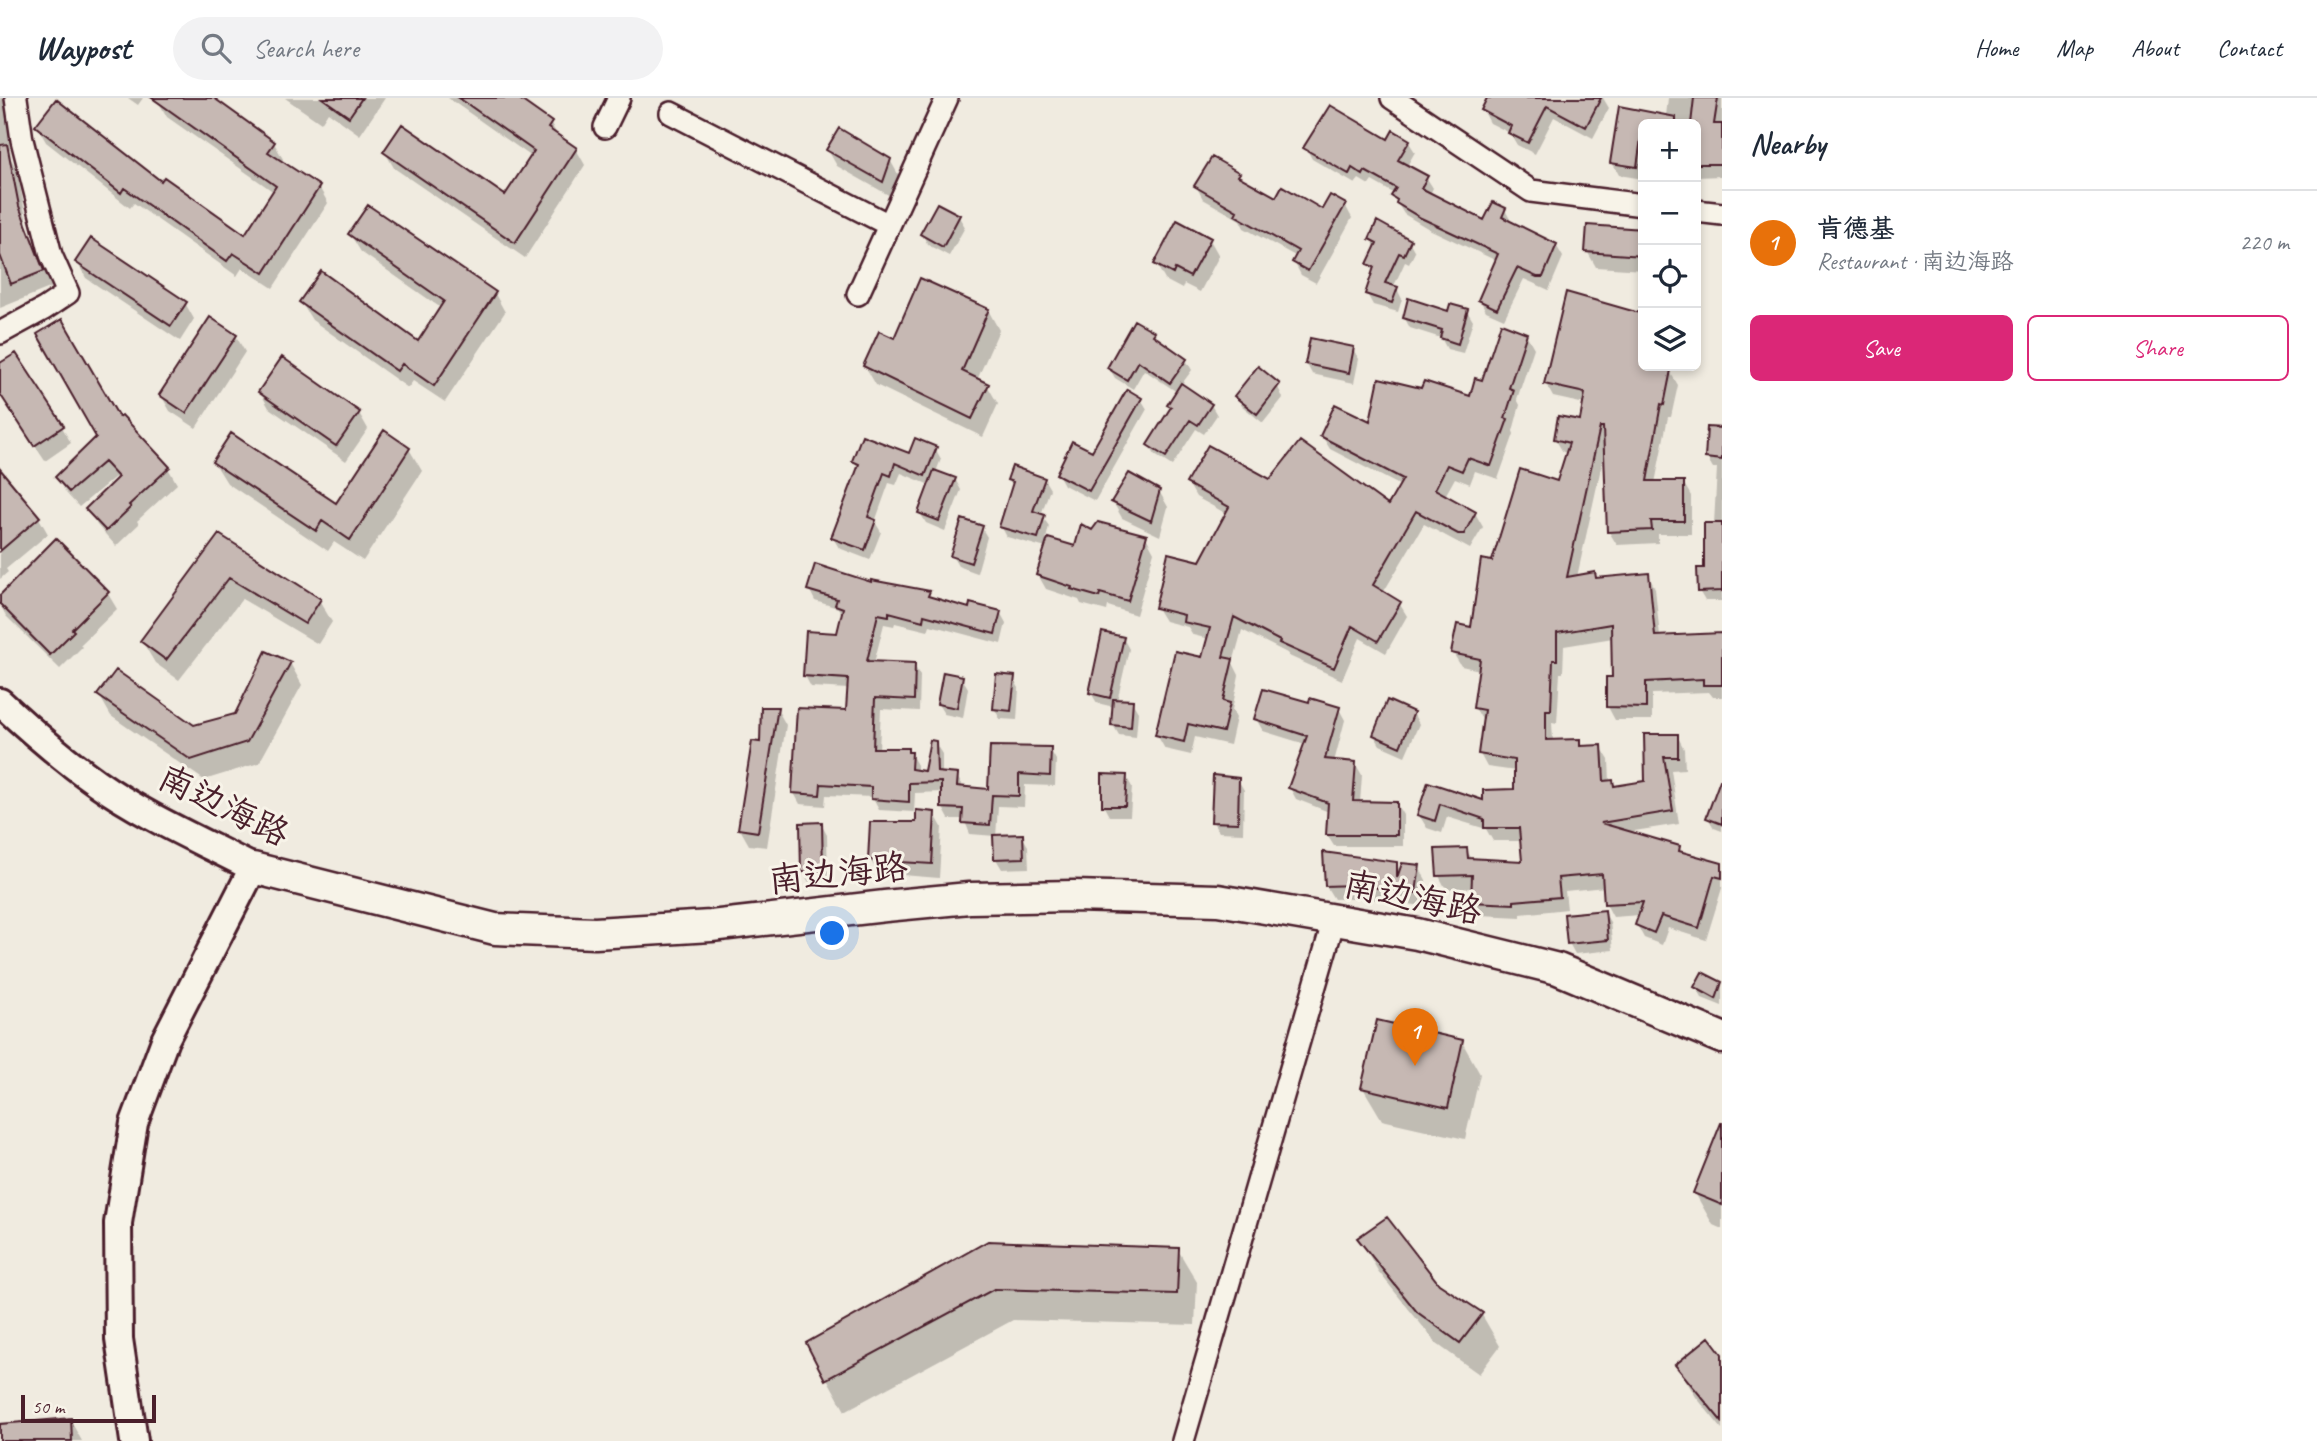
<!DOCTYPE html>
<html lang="en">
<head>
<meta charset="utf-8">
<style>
	:root { --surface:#fff; --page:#f2f2f3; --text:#1f2937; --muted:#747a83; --line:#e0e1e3; --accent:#db2777 }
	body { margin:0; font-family:Caveat,"LXGW WenKai TC",sans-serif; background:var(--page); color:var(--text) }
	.controls { position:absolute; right:21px; top:21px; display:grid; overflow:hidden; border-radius:10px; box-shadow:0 4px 10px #0003 }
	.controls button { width:63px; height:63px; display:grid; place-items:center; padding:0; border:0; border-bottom:2px solid var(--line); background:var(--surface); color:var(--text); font:35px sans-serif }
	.scale { position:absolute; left:21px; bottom:18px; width:135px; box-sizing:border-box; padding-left:7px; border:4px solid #4a1f2b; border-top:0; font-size:19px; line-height:24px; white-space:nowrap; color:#4a1f2b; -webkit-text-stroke:5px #f7f3e8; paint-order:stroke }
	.you { position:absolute; left:833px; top:836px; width:24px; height:24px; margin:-18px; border:5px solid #fff; border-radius:50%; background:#1a73e8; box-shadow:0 0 0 10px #1a73e833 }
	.badge { display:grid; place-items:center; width:46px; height:46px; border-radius:50%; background:var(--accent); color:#fff; font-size:23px; font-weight:700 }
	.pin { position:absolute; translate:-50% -58px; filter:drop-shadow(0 2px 4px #0008) }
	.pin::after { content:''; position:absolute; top:37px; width:24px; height:21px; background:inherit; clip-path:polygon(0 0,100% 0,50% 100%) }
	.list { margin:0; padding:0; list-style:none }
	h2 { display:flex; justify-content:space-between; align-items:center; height:91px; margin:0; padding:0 28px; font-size:30px }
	h2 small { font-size:23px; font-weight:400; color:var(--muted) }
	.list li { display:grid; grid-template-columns:46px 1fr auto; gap:21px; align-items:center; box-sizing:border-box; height:105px; padding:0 28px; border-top:2px solid var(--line) }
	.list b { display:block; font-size:26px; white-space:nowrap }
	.list p { margin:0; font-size:23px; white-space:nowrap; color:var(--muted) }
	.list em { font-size:23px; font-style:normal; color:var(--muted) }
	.actions { display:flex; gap:14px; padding:21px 28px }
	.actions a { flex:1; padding:16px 0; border:2px solid var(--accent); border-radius:10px; text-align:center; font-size:24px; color:var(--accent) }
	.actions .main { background:var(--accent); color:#fff }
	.icon { flex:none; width:38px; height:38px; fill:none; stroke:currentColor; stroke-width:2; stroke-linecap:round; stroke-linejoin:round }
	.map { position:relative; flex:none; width:1722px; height:1343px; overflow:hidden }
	header { display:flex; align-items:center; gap:42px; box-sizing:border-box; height:98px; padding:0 35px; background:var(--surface); border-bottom:2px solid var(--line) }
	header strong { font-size:33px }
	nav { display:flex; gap:38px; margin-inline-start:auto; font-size:24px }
	.search { width:490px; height:63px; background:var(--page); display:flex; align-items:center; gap:18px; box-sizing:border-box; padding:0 24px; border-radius:38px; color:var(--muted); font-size:26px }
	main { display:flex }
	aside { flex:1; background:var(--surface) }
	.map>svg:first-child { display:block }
	.shadow { fill:#0003 }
	.building { fill:#c6b8b3; stroke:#4a1f2b; stroke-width:2 }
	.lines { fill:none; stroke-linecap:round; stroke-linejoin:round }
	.minor-casing { stroke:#4a1f2b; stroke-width:26 }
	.tertiary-casing { stroke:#4a1f2b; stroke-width:32 }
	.secondary-casing { stroke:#4a1f2b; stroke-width:35 }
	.minor { stroke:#f7f3e8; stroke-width:21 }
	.tertiary { stroke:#f7f3e8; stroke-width:26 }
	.secondary { stroke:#f7f3e8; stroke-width:30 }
	.labels { text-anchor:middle; stroke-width:6; stroke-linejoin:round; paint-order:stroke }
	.street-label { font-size:35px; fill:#4a1f2b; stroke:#f7f3e8 }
</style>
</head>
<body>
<header>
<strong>Waypost</strong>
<div class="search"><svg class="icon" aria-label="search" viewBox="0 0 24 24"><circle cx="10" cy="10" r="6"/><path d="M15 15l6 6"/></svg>Search here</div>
<nav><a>Home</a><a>Map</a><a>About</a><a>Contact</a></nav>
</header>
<main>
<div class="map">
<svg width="1722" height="1343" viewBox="0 0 1722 1343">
	<rect width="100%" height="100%" fill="#f0ebe0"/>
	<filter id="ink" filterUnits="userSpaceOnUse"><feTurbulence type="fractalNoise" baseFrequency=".0143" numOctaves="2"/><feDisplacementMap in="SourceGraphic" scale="14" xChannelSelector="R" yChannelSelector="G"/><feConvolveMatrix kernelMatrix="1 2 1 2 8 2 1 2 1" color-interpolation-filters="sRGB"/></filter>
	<g filter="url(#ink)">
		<!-- shadow -->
		<path class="shadow" d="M0,0H4L11,61L17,72L27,125L24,126L33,141L52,189L0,210Z
			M128,0H143L138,7Z
			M160,0H211L274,45L283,61L281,64L319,89L328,105L273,190L242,170L237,178L134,105L130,110L46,44L37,28L161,86L245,139L274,94L167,19L158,3Z
			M285,0H385L360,37L328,14L321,25Z
			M448,0H515L550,25L559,39L576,51L585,67L525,160L394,70L385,54L506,100L532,59Z
			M1489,0H1603L1609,10L1593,40L1554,19L1535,56L1517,47L1510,35L1490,25L1483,12Z
			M1668,0H1722V78L1696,79V26H1643V81L1619,77L1612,64L1621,10L1666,18Z
			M1388,43H1408L1415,54L1407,68L1426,79L1433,90L1430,96L1485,125L1505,112L1511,123L1510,125L1556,147L1563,159L1549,192L1524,181L1504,221L1486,213L1480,202L1497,163L1429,131L1404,116L1393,98L1395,96L1372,83L1369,87L1359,81L1355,86L1312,61L1306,50Z
			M828,52L890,62L899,78L892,99L837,68Z
			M1238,77L1241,82L1277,102L1323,113L1345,107L1352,120L1316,185L1301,177L1294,164L1297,159L1244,130L1240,122L1203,101L1196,88Z
			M959,119L965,129L949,158L928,147L922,136Z
			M1588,129L1643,133V172L1596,169L1587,153Z
			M350,136L495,196L505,214L445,304L413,283L408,290L312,222L301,204L418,245L441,210L361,154Z
			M1371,141L1409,143L1415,154L1409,166L1405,164L1393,190L1397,191L1402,201L1398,214L1373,207L1367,196L1374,175L1369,166L1376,150Z
			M1210,142L1219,158L1200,194L1184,186L1182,191L1165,182L1156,166Z
			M77,164L185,205L194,221L180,243L86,180Z
			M1696,179L1701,188L1698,217H1696Z
			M1643,204V268H1663L1662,272L1670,274L1678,287L1671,319H1668L1655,385L1683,384L1691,398V436H1658V445L1617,447L1609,434L1604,356L1577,479L1594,476L1598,482L1648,477L1655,490L1660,539L1722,538V599H1713L1709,594L1652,596V622H1615L1608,609L1613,581V540L1564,548L1563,575H1560L1557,625L1552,624L1553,643H1579L1583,649H1601L1609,662L1610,684H1612L1615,689L1646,684L1677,637L1684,651L1685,671L1671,672L1679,726L1628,734L1679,749L1683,756L1722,767V790L1706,842L1668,830L1662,847L1644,840L1637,827L1640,817L1613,819L1606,806L1605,789L1565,793L1567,811L1521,816V819L1480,817L1472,804L1473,790L1446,791L1439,778L1466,752L1473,762L1524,764L1522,743H1493L1486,731L1447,719L1442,735L1427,730L1419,717L1429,686L1485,705L1516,693V673L1487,669L1480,656L1483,623L1475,610L1480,572L1461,568L1453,555L1472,531L1493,465L1559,385L1568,355L1563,354L1555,341L1582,324L1585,306L1553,299L1546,286L1640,217Z
			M988,212L999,232L977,282L987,287L998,306L983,339L876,287L865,268L895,242Z
			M1467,213L1473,223L1463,255L1447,251L1441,240L1410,230L1404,219Z
			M1154,235L1158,242L1186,262L1192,272L1181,287L1211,307L1217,317L1204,336L1196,331L1172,368L1155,357L1149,347L1172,311L1169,307L1177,294L1144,272L1133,291L1115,280L1109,270Z
			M1526,236L1534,250L1517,301L1520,307L1513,333L1514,336L1498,381L1475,373L1470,386L1455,380L1445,398L1475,415L1483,429L1470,451L1424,426L1383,495L1399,505L1407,518L1386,555L1360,540L1342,582L1289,558L1287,555L1242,532L1233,565L1239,577L1232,612L1236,620L1230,647L1195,639L1191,657L1165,651L1157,637L1203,562L1209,541L1193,537L1188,529L1165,523L1157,510L1201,465L1227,416L1196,399L1188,385L1270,383L1389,409L1401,388L1330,351L1322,338L1471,301Z
			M236,238L245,254L196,330L170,313L161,297Z
			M1353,251L1359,261L1354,285L1312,276L1306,265Z
			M0,267L62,329L71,345L45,363L0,295Z
			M1276,285L1283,300L1263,325L1242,308L1236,298Z
			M260,294L359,315L368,331L346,363L269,310Z
			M1141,301L1147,311L1095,403L1064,387L1058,376L1093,355Z
			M119,322L168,370L177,386L137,423L139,426L116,448L97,427L88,411L117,382L115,379L79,409L66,395L57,379Z
			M1722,331V503H1705L1699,493L1706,472L1714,426L1717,370H1713L1707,360Z
			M935,350L941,361L936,374L955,381L961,392L945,433L926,425L920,415L930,387L901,375L896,387L889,385L875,424L881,434L870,462L839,450L833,440L859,371L854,363L910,357Z
			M409,351L422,373L363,463L334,444L328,453L227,385L214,364L337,407Z
			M0,374L39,420L48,436L6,471L8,474L0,481Z
			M1044,381L1050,391L1041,417L1049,428L1046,441L1076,451L1093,435L1146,439L1154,454L1136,517L1108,508L1107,513L1081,506L1079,502L1046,491L1038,477L1046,450L1007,439L1001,428L1013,388L1009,382Z
			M1159,393L1168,409L1160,438L1122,420L1113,404Z
			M981,429L987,439L977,475L958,468L952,458Z
			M219,439L319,502L332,524L318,546L242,501L179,582L155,565L142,543Z
			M56,443L108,496L117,511L80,547L82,549L60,571L6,518L0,506V499Z
			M872,486L928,495L932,501L970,512L1000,514L1006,525L1001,546L930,527L928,533L895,525L894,528L884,526L874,565L914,567L920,578L919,613L881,611L879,652L911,656L917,667V674L926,675L935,645L942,656V676L957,678L963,689L990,693L1050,651L1056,662L1055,688L1025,687L1024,709L998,708L996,739L1022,738L1028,748L1029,770L1002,771L996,761L995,738L970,736L964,721H949L943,710V694L915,695L914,714L879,712L872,699L826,697L825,708L800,706L794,695L847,614L849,591L811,589L805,578L838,537L843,518L838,510L815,503L809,491Z
			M1123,540L1129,551L1117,603L1132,604L1138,614L1136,639L1119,637L1113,627L1114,609L1097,605L1091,595Z
			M290,565L302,587L259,665L204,682L111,618L99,597L194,629L237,618Z
			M962,580L968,590L963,620L944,616L938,606Z
			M1013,580L1019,590L1017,622L1000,621L994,610Z
			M1310,606L1339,611L1345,622L1334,664L1355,665L1362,677L1360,705H1396L1403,717V748H1334L1327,737L1329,714L1296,701L1290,690L1305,646L1263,633L1256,621Z
			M777,611L786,627L767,749L749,747L740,731L762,646Z
			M1413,615L1419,626L1405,658L1380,647L1374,637Z
			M1126,678L1132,689L1130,718H1109L1103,707Z
			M1238,682L1244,692L1243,735L1219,734L1213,724Z
			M1722,686V733L1714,730L1708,720Z
			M934,715L942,729L939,780L878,775L870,761Z
			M821,726L827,737L828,784H809L803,774Z
			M1396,766L1401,774L1419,769L1426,782L1423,808L1364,800L1334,801L1326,788Z
			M1604,814L1610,824L1613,852L1575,856L1569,845Z
			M1703,876L1722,886V908L1702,900L1696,889Z
			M1462,944L1480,976L1465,1041L1382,1022L1363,990Z
			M1722,1040V1131L1713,1127L1695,1095Z
			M1360,1141L1482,1217L1500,1248L1479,1276L1437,1246L1378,1173Z
			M989,1145L1178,1152L1197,1184L1195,1227L1013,1222L845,1313L808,1246Z
			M1722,1259V1331L1696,1299L1677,1267Z
			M70,1322L82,1343H0V1327Z"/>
		<!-- building -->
		<path class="building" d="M152,0H214L275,44L268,54L320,88L264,175L233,155L227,163L124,90L121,95L35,28L56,1L161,83L164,79L245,136L276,88Z
			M322,0H362L349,19Z
			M459,0H518L552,24L548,30L577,50L515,145L383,54L402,26L505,97L534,53Z
			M1487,0H1601L1586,29L1547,8L1528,45L1508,35L1511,28L1481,12Z
			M1694,0H1718L1714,26H1722V66H1696V26H1691Z
			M1330,7L1388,41L1393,32L1410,42L1398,62L1428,78L1421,90L1484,122L1493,104L1506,110L1502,119L1557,146L1543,179H1537L1517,170L1497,211L1478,202L1498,156L1421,120L1396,105L1397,102L1391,98L1396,90L1365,73L1363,77L1352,70L1349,76L1303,50Z
			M1619,8L1676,19V26H1643L1637,69L1610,65Z
			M839,30L891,61L883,84L826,52Z
			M7,46L19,108L44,173L11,186L0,157V47Z
			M1212,59L1240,75L1238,78L1276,99L1282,88L1322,111L1330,97L1346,106L1308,173L1292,164L1298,153L1235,117L1237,113L1194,88Z
			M937,105L960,117L943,149L920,136Z
			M368,107L496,194L434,288L402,266L397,273L299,204L321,173L418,243L444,203L348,136Z
			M1177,122L1211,140L1190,179L1175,171L1173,176L1154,166Z
			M1377,123L1411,142L1404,157L1399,155L1385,185L1398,189L1392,205L1365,196L1374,169L1367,166L1377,145L1369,141Z
			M1587,127L1643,131V158L1585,154Z
			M91,140L187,204L171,228L75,164Z
			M920,180L989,211L962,273L989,286L972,321L863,268L879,233L894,240Z
			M1566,194L1643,216V268L1671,272L1664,307L1661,306L1647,383H1684V423H1651L1652,432L1607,434L1603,329H1600L1567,479L1595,474L1596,480L1649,475L1655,538L1722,535V587H1703V581L1646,584V610L1606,609V579H1612L1611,526L1557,535V562H1553L1551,612H1546V642L1580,641V648L1602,647L1604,683L1613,682L1614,688L1645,683L1644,636H1678V659H1664L1673,713L1601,725L1680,748L1679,753L1722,765V780L1714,778L1699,830L1661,818L1654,835L1635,827L1643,804L1604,806L1602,776L1558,780L1560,799L1514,803V806L1471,804L1472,777L1437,778L1435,751L1467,750L1468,760L1522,763L1519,730H1484V721L1440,706L1435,723L1417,717L1428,684L1483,702V692L1514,691V662L1478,656L1484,612L1473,610L1480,561L1451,555L1457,526L1471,529L1481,461L1492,463L1520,371L1557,383L1569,345L1554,341L1558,318L1580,322L1585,295L1544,286Z
			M1408,200L1448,213L1450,206L1468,211L1458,246L1440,240L1442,232L1403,220Z
			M210,219L237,237L186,315L159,297Z
			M62,221L119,319L122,317L170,369L129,407L131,409L106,433L85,411L118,379L104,364L69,394L55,379L96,339L37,236Z
			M1134,222L1155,234L1153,237L1187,261L1170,285L1138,263L1127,282L1107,270Z
			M1501,225L1527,235L1509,290L1514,292L1505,320L1508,321L1491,368L1468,360L1462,373L1447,367L1435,391L1476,414L1464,436H1458L1416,413L1373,487L1401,504L1378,543L1352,528L1334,570L1279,545L1280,543L1234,519L1223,559L1233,561L1223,603L1230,605L1223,634L1188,626L1184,644L1155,637L1175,553L1202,559L1210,530L1183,524L1184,517L1155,510L1168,455L1200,463L1229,409L1186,385L1208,347L1270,381L1300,343L1388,407L1403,381L1320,338L1335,306L1370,323L1379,280L1421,290L1424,283L1470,298L1475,280L1482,282Z
			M1310,240L1354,249L1349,275L1305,266Z
			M16,255L64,328L34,348L0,296V265Z
			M282,259L360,314L336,348L258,294Z
			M1258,268L1280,286L1257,316L1234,298Z
			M1181,285L1212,306L1198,327L1190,322L1166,359L1147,347L1171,309L1167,307Z
			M1127,291L1142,300L1089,393L1056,376L1072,343L1092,353Z
			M1707,329L1722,330V362L1705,360Z
			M384,332L410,350L350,442L322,423L316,433L212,364L231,335L336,405Z
			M862,337L909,355L915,340L937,349L925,378L895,365L891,378L884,375L868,419L876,422L865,452L831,440L859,366L852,363Z
			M1012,368L1045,380L1033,413L1045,417L1038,440L999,429L1013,384L1007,382Z
			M0,371L40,419L0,453Z
			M934,372L956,380L939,423L918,415Z
			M1129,375L1160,392L1151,423L1111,404Z
			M962,421L983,428L971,465L950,458Z
			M1098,424L1147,437L1128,503L1100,495L1099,499L1071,491L1072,489L1036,477L1048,440L1075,448L1081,426L1092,432Z
			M1704,425H1722V493L1698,494L1697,470H1704Z
			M219,436L321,501L305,526L229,480L166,562L140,543Z
			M56,440L109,494L72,531L74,533L50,557L0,506V497Z
			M815,466L871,484V482L930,493L928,498L969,510L970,505L1001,513L995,536L924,517L923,523L889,514V518L878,516L867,563L915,565L914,602L875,600L873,650H908V654H912L911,671L924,673L930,642L936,643L937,674L958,676L957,688L988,691L990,648L1051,649L1050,678L1019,676V698L992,697L990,727L962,725L963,711L941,710V684L909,685V704L871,701V689L821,686L820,697L792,695L797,610L846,612L848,581L803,578L806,533L837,535L843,510L835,507L837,501L807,492Z
			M1102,534L1124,539L1110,600L1089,595Z
			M266,553L291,564L247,644L191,662L97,597L116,572L194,627L235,616Z
			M943,574L963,578L957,610L937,606Z
			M996,576L1015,578L1011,613L993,611Z
			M1263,591L1309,604L1310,600L1340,609L1325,661L1356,664L1353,703L1397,704V737H1326L1328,705L1288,690L1307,638L1254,621Z
			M1113,601L1133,602L1131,629L1111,627Z
			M1387,602L1414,614L1400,649L1373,637Z
			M761,609H778L758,734L738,731L752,643L760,644Z
			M1102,676L1127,677L1125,708H1102Z
			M1213,677L1239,680L1238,725L1211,724Z
			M1720,682H1722V726L1706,720Z
			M916,712L935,714L932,766L868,762L870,724H916Z
			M822,724L823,774H801L800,725Z
			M1023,736L1024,760L994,761L993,737Z
			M1323,754L1397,764V780L1402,765L1420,767L1416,795L1355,787L1325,788Z
			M1605,812L1608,842L1567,846L1564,816Z
			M1702,874L1722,884L1716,901L1694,889Z
			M1377,922L1463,942L1448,1010L1361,990Z
			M1721,1025H1722V1107L1693,1095Z
			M1387,1119L1439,1186L1483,1215L1460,1245L1417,1214L1357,1140Z
			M988,1143L1179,1150L1177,1196L994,1191L825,1282L806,1245Z
			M1709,1239L1722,1256V1324L1675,1267Z
			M71,1320L72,1343H0V1326Z"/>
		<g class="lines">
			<defs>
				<path id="minor" d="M1392,0L1531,93L1643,107
					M671,15L889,127
					M605,29L619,0
					M1696,113L1722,116
					M858,196L947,0
					M0,235L44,211L68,195L51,157L22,42L16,0
					M1183,1343L1334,822"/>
				<path id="tertiary" d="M0,604C30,632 62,660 96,684C144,718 201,743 253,770L165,942L134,1025L118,1125L119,1241L134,1343"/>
				<path id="secondary" d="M253,770L495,831L595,835L711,828L885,808L969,800L1074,798L1218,802L1417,836L1558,871L1722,940"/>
			</defs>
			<!-- minor casing -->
			<use href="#minor" class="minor-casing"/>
			<!-- tertiary casing -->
			<use href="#tertiary" class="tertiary-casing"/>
			<!-- secondary casing -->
			<use href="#secondary" class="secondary-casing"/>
			<!-- minor -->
			<use href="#minor" class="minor"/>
			<!-- tertiary -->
			<use href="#tertiary" class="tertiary"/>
			<!-- secondary -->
			<use href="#secondary" class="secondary"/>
		</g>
	</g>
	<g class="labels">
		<!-- street labels -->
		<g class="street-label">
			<text transform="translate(224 707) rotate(26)" y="12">南边海路</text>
			<text transform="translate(838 775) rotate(-6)" y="12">南边海路</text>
			<text transform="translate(1413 799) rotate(12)" y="12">南边海路</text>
		</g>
	</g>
</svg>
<div class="controls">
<button>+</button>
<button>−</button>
<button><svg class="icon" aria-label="locate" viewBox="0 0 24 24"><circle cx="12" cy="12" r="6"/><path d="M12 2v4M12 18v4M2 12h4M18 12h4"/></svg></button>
<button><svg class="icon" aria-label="layers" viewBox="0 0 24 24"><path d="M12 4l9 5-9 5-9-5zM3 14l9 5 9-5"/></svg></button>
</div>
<div class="scale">50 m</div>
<div class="you"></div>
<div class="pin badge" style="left:1415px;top:968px;background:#e8710a">1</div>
</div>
<aside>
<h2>Nearby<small></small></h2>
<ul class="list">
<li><span class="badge" style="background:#e8710a">1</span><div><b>肯德基</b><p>Restaurant · 南边海路</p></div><em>220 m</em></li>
</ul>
<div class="actions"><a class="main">Save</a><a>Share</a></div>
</aside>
</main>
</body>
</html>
